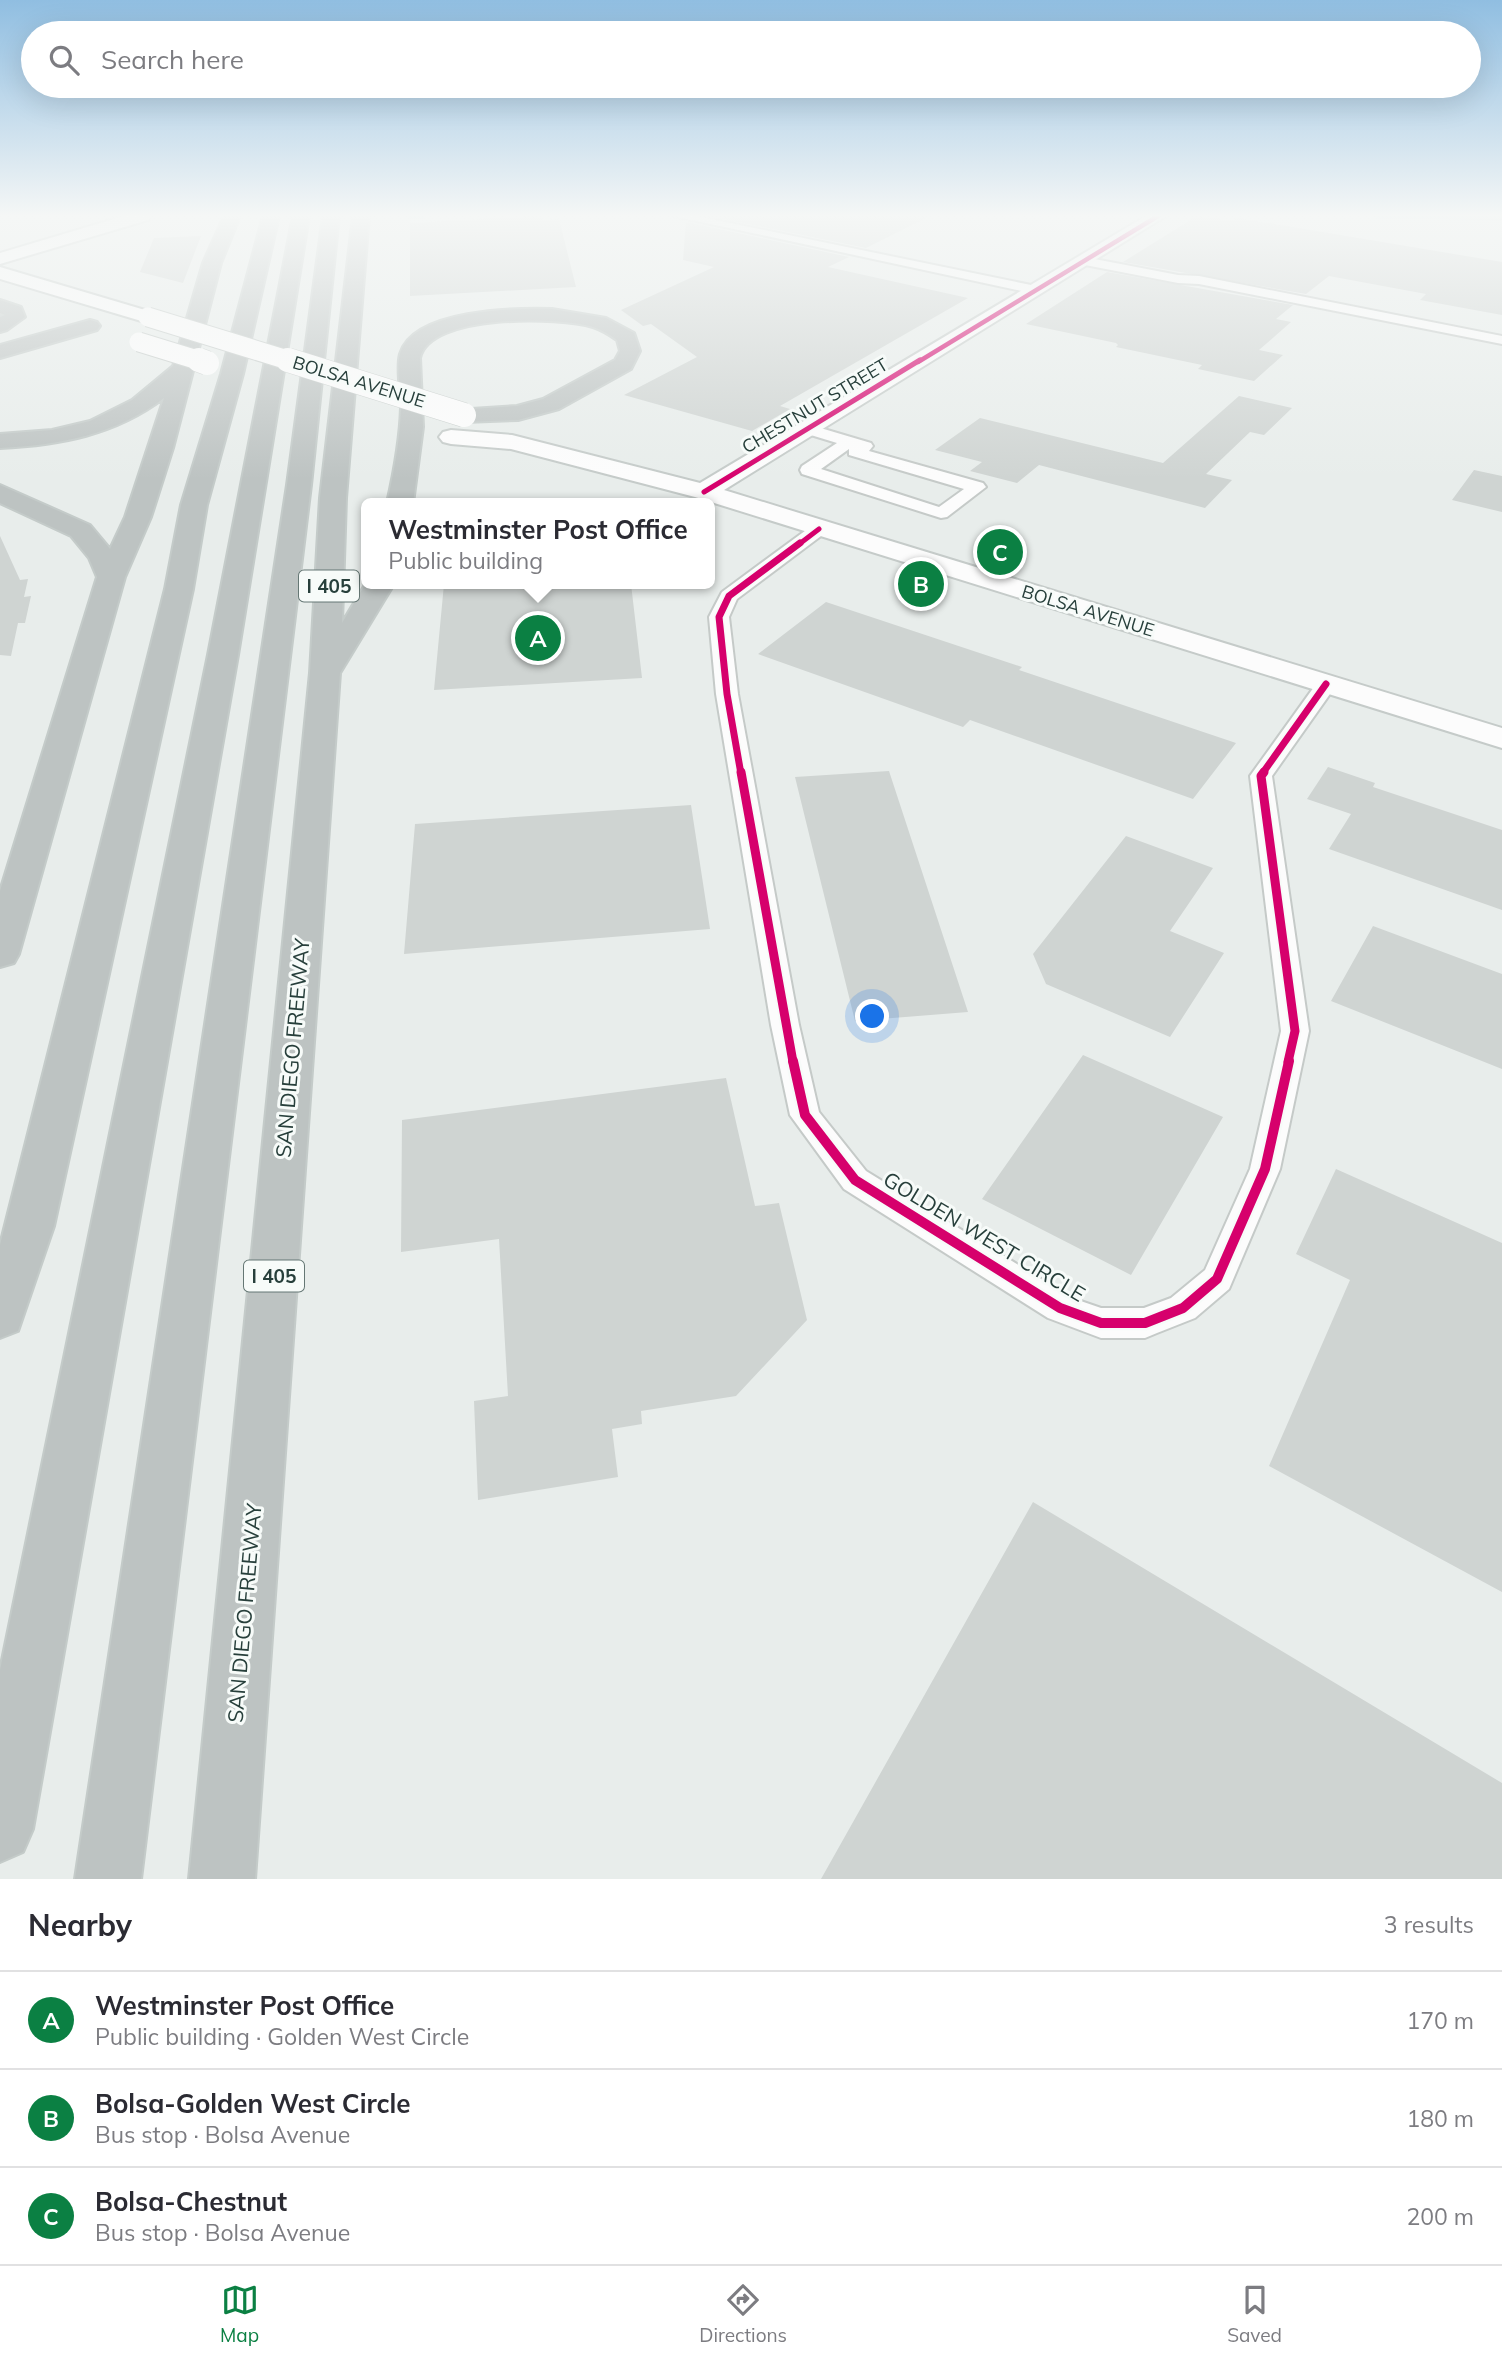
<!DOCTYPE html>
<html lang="en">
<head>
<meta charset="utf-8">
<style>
	:root { --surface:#fff; --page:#f2f2f3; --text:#2b2b33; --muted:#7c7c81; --line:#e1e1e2; --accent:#0b8043 }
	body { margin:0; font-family:Mulish,sans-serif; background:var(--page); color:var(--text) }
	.you { position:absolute; left:873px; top:1017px; width:24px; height:24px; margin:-18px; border:5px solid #fff; border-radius:50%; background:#1a73e8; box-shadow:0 0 0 10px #1a73e833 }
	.badge { display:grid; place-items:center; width:46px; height:46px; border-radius:50%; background:var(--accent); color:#fff; font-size:23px; font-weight:700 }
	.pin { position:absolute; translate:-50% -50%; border:4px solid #fff; box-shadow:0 2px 7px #0006 }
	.popup { position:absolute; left:361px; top:498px; width:354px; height:91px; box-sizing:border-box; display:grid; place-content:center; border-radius:10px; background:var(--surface); filter:drop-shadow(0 2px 5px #0005); font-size:23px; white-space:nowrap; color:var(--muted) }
	.popup b { font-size:26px; color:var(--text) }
	.popup::after { content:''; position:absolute; left:50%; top:100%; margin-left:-14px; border:14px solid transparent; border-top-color:var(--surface) }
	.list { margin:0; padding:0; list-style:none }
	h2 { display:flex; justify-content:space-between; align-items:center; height:91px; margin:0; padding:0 28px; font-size:30px }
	h2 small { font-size:23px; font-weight:400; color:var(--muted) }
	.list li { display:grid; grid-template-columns:46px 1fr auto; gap:21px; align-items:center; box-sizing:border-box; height:98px; padding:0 28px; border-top:2px solid var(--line) }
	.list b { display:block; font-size:26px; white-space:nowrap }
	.list p { margin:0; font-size:23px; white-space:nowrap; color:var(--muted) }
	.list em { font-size:23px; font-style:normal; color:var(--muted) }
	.icon { flex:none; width:38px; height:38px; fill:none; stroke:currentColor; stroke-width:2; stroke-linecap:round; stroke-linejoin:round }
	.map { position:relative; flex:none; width:1502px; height:1879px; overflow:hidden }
	.search { position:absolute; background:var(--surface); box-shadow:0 7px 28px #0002; left:21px; right:21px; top:21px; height:77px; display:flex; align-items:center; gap:18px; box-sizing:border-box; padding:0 24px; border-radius:38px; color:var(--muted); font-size:26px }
	.sheet { height:385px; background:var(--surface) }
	nav { display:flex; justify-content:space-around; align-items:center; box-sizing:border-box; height:98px; border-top:2px solid var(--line); background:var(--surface); font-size:19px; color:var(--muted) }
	nav a { display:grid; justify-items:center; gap:4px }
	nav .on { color:var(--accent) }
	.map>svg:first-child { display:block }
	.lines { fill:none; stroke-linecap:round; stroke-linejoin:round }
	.stream { stroke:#adcdd7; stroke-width:4.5 }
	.building { fill:#cfd4d2 }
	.street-casing { stroke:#c5cac8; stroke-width:4 }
	.secondary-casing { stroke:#c5cbc9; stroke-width:4 }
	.highway-casing { stroke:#c4cbc9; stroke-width:4 }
	.street { fill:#fcfcfc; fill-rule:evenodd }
	.secondary { fill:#fcfcfc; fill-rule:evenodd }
	.highway { fill:#bdc3c2; fill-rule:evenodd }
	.secondary-bridge-far1-casing { stroke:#c5cbc9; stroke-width:21; stroke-linecap:butt }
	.secondary-bridge-casing { stroke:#c5cbc9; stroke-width:25; stroke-linecap:butt }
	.secondary-bridge-far1 { stroke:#fcfcfc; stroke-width:19 }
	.secondary-bridge { stroke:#fcfcfc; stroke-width:24 }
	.cycleway-far4-casing { stroke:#f7fbf9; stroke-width:6 }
	.cycleway-far3-casing { stroke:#f7fbf9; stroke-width:8 }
	.cycleway-far2-casing { stroke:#f7fbf9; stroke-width:10 }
	.cycleway-far1-casing { stroke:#f7fbf9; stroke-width:13 }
	.cycleway-casing { stroke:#f7fbf9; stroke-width:15 }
	.cycleway-far4 { stroke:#d6006c; stroke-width:4.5 }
	.cycleway-far3 { stroke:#d6006c; stroke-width:5 }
	.cycleway-far2 { stroke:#d6006c; stroke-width:7 }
	.cycleway-far1 { stroke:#d6006c; stroke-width:9 }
	.cycleway { stroke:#d6006c; stroke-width:10 }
	.labels { text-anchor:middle; stroke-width:6; stroke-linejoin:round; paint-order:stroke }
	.far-street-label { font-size:18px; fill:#273f3b; stroke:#f7fbf9 }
	.shield { fill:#f7fbf9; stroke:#657774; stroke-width:2 }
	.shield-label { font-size:19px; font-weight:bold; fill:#273f3b }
	.street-label { font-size:21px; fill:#273f3b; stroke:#f7fbf9 }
</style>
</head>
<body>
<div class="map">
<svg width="1502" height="1879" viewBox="0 0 1502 1879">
	<rect width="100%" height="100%" fill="#e8edeb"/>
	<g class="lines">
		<!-- stream -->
		<path class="stream" d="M1378,216L1502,218
			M410,217L422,216"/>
	</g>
	<!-- building -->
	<path class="building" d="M539,216L542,220L559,219L576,287L410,296V223Z
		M709,216H930L866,248Z
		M1197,216L1232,221L1238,218L1502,262V315L1420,300L1426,294L1329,276L1306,294L1123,262Z
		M686,222L849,257L828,267L968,298L780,406L790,409L752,431L624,395L697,357L651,324L643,326L621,310L714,267L683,260Z
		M201,236L183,283L140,272L154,238Z
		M1107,272L1293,305L1276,319L1291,322L1259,350L1283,355L1254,381L1198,369L1202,365L1116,347L1118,345L1116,343L1026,324Z
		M1239,396L1292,408L1264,435L1250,432L1206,474L1232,480L1205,508L1039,465L1017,483L970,471L982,462L935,450L980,418L1163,463Z
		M1474,470L1502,476V512L1452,500Z
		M0,536L20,580L28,579L24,597L31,596L25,623H18L11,656L0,655Z
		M444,584H631L642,678L434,690Z
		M826,602L1022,667L1019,670L1236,743L1193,799L970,720L963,727L758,654Z
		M1328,767L1375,783L1373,787L1502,830V910L1329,849L1351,814L1307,799Z
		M889,771L968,1012L855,1021L795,777Z
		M691,805L710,929L404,954L415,824Z
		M1126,836L1213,868L1170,931L1224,953L1170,1037L1046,984L1033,954Z
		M1373,926L1502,974V1069L1331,1001Z
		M1083,1055L1223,1117L1131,1275L982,1199Z
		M726,1078L755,1206L779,1203L807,1320L736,1396L641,1411L642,1424L612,1429L618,1477L478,1500L474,1401L508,1396L499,1239L401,1252L402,1120Z
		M1336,1169L1502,1243V1592L1269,1466L1350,1280L1296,1254Z
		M1033,1502L1502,1783V1879H821Z"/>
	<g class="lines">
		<defs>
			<path id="street" d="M673,216H696L1036,286L1043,290L1036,294Z
				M1084,257L1178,275L1199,276L1502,336V344L1199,284L1178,283L1080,264V258Z
				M807,424L871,443L873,446L869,451L983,483L986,487L947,517L941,518L802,474L800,470L802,466L837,443L801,432L799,429ZM849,449V455L964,489L939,507L821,469Z
				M819,524L828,529L825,533L737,599L729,617L738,694L799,1025L819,1112L866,1171L1072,1298L1101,1308H1144L1171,1298L1205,1270L1250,1169L1281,1031L1250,776L1319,680H1333L1337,684L1272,776L1309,1031L1280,1169L1229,1289L1195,1318L1157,1333L1145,1338H1101L1048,1318L844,1189L790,1115L771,1025L716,694L709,617L722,592L813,525Z"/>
			<path id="secondary" d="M124,216H150L148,220L0,264V253Z
				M1146,216H1166L724,490L1502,728V748L695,497L511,449L451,444L443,442L439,437L443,432L451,430L512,435L700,483Z
				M0,267L155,313L158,317L155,321L148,323L0,279Z"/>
			<path id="highway" d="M224,216H240L221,263L173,448L151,517L125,577L19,954L14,963L0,967V891L97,577L89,558L71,536L0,503V485L90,525L110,549L125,517L164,398C115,435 60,445 0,448V434L52,430L90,421L132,400L173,366L203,263Z
				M263,216H279L243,374L207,505L193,589L54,1226L18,1331L0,1338V1245L165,589L181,505L221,374Z
				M293,216H309L238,655L33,1829L23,1852L0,1862V1670L208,655Z
				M323,216H339L311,485L141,1879H75L287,485Z
				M353,216H369L346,498L342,623L366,583L394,584L340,673L255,1879H189L310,673L320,498Z
				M0,300L21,307L25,317L7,330L0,332V317L5,315L0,313Z
				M552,309L606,318L634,333L640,351L631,369L559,409L518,420L464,422L456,420L453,415L456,410L517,406L543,399L615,360L620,351L617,340C610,335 602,330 593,327C560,317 430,313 420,358L423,427L413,503H387C394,472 400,440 401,408C401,393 396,367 400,354C413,309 516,308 552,309Z
				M90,320L97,322L100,326L97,330L0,358V345Z"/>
		</defs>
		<!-- street casing -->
		<use href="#street" class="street-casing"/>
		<!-- secondary casing -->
		<use href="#secondary" class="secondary-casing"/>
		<!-- highway casing -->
		<use href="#highway" class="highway-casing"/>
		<!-- street -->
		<use href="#street" class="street"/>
		<!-- secondary -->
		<use href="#secondary" class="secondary"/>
		<!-- highway -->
		<use href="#highway" class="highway"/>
		<defs>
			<path id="secondary-bridge-far1" d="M148,317L294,362
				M139,342L204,362"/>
			<path id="secondary-bridge" d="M199,360L207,363
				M288,360L464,415"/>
		</defs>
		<!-- secondary-bridge-far1 casing -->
		<use href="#secondary-bridge-far1" class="secondary-bridge-far1-casing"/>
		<!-- secondary-bridge casing -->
		<use href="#secondary-bridge" class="secondary-bridge-casing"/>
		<!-- secondary-bridge-far1 -->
		<use href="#secondary-bridge-far1" class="secondary-bridge-far1"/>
		<!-- secondary-bridge -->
		<use href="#secondary-bridge" class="secondary-bridge"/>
		<defs>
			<path id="cycleway-far4" d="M918,362L1158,216"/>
			<path id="cycleway-far3" d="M704,492L920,360
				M798,545L819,529"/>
			<path id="cycleway-far2" d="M741,774L727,694L719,617L729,596L800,543
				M1262,774L1326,684"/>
			<path id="cycleway-far1" d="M741,772L793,1062
				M1264,772L1261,776L1295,1031L1288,1062"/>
			<path id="cycleway" d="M793,1061L805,1115L855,1180L1060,1308L1101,1323H1145L1183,1308L1217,1279L1265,1169L1289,1061"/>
		</defs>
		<!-- cycleway-far4 casing -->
		<use href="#cycleway-far4" class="cycleway-far4-casing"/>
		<!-- cycleway-far3 casing -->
		<use href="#cycleway-far3" class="cycleway-far3-casing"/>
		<!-- cycleway-far2 casing -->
		<use href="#cycleway-far2" class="cycleway-far2-casing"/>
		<!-- cycleway-far1 casing -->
		<use href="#cycleway-far1" class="cycleway-far1-casing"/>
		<!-- cycleway casing -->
		<use href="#cycleway" class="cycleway-casing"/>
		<!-- cycleway-far4 -->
		<use href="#cycleway-far4" class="cycleway-far4"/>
		<!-- cycleway-far3 -->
		<use href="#cycleway-far3" class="cycleway-far3"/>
		<!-- cycleway-far2 -->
		<use href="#cycleway-far2" class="cycleway-far2"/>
		<!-- cycleway-far1 -->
		<use href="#cycleway-far1" class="cycleway-far1"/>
		<!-- cycleway -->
		<use href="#cycleway" class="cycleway"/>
	</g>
	<!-- sky -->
	<linearGradient id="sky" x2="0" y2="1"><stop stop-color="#90bee1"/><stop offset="0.45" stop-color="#f5f7f6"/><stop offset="1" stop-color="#f5f7f6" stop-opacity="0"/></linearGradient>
	<rect width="1502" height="479" fill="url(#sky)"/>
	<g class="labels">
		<!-- far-street labels -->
		<g class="far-street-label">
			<text transform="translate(359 382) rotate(17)" y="6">BOLSA AVENUE</text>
			<text transform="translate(815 406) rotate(-31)" y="6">CHESTNUT STREET</text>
			<text transform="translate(1088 611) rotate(17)" y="6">BOLSA AVENUE</text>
		</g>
		<!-- shield labels -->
		<g class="shield">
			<rect x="299" y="570.5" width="60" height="31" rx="5"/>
			<rect x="244" y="1260.5" width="60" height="31" rx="5"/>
		</g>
		<g class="shield-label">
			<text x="329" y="593">I 405</text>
			<text x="274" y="1283">I 405</text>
		</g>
		<!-- street labels -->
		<g class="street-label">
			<text transform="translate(293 1048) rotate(-85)" y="7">SAN DIEGO FREEWAY</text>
			<text transform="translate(984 1237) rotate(31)" y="7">GOLDEN WEST CIRCLE</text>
			<text transform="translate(245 1613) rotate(-85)" y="7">SAN DIEGO FREEWAY</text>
		</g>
	</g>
</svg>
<div class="you"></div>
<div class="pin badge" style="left:538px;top:638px">A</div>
<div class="popup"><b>Westminster Post Office</b>Public building</div>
<div class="pin badge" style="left:921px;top:584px">B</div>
<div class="pin badge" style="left:1000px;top:552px">C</div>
<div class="search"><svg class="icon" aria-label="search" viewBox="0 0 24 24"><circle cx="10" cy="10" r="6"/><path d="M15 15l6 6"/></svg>Search here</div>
</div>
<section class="sheet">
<h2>Nearby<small>3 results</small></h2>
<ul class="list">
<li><span class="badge">A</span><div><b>Westminster Post Office</b><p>Public building · Golden West Circle</p></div><em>170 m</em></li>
<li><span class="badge">B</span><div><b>Bolsa-Golden West Circle</b><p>Bus stop · Bolsa Avenue</p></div><em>180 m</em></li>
<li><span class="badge">C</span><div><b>Bolsa-Chestnut</b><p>Bus stop · Bolsa Avenue</p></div><em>200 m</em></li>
</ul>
</section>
<nav>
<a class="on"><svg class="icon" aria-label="map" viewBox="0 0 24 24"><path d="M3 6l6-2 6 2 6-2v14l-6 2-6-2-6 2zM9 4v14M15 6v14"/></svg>Map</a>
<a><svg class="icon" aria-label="directions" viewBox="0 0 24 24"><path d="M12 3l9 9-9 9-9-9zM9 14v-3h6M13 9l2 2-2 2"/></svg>Directions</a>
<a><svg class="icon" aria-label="saved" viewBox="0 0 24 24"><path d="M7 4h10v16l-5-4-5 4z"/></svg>Saved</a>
</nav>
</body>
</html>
